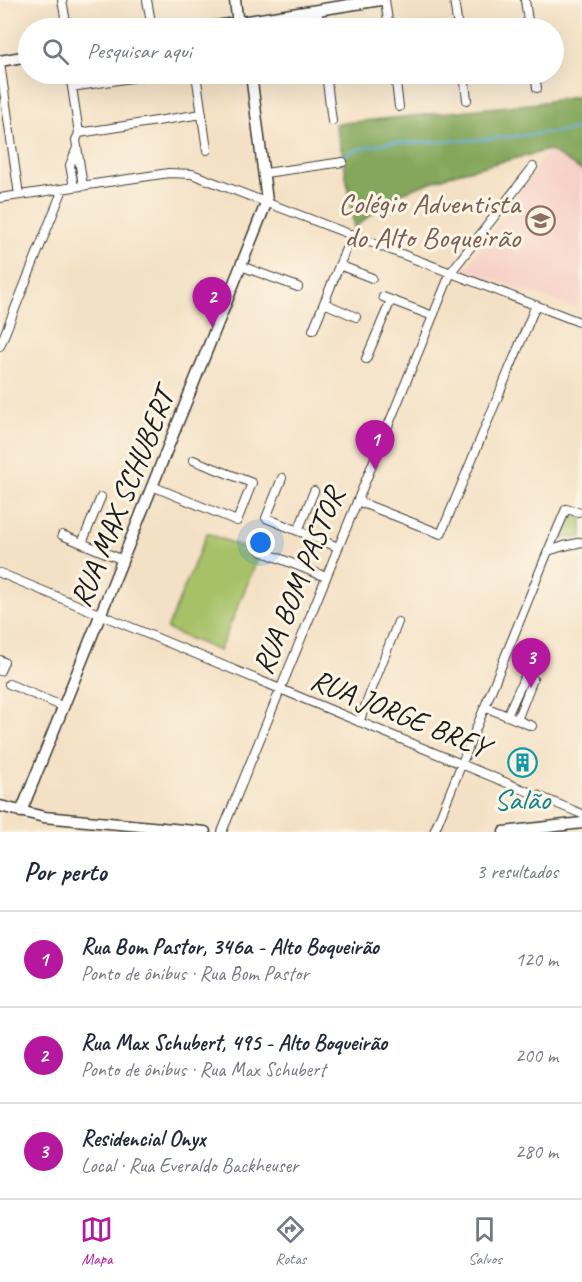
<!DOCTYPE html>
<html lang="pt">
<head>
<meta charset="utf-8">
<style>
	:root { --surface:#fff; --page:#f6f6f7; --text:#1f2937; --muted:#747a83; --line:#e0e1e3; --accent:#b5179e }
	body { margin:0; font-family:Caveat,sans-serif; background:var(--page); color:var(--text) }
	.you { position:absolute; left:261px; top:543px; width:21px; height:21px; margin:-15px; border:4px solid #fff; border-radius:50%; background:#1a73e8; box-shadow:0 0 0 9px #1a73e833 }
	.badge { display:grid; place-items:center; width:39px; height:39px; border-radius:50%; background:var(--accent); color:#fff; font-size:20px; font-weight:700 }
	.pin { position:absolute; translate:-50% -50px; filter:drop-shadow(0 2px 3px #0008) }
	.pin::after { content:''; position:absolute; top:32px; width:21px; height:18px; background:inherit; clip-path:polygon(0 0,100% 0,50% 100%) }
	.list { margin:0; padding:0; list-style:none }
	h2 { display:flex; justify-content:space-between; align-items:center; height:78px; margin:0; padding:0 24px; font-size:26px }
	h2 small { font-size:20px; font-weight:400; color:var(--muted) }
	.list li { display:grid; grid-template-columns:39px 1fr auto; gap:18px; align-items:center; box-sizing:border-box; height:96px; padding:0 24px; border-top:2px solid var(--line) }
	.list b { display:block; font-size:22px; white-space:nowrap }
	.list p { margin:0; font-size:20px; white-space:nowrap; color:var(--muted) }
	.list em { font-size:20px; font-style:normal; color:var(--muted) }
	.icon { flex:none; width:33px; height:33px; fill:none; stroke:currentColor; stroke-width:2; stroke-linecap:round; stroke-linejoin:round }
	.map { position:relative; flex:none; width:582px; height:832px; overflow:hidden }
	.search { position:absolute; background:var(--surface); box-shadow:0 6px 24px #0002; left:18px; right:18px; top:18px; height:66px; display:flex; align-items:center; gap:15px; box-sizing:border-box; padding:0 21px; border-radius:33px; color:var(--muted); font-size:22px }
	.sheet { height:366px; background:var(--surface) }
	nav { display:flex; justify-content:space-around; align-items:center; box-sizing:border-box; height:84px; border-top:2px solid var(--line); background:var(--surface); font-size:16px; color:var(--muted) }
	nav a { display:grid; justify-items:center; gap:3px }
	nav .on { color:var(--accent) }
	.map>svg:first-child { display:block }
	.built { fill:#f7d1c8 }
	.green { fill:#a6c167; stroke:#616e42; stroke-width:1.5 }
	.forest { fill:#84a75c; stroke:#50623c; stroke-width:1.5 }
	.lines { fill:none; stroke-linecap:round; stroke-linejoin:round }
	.stream { stroke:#68b1e0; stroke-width:2 }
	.street-casing { stroke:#3c3a35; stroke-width:10 }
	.secondary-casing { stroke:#3c3a35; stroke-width:13 }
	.street { stroke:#fff; stroke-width:8 }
	.secondary { stroke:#fff; stroke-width:10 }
	.labels { text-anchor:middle; stroke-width:6; stroke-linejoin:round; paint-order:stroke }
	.education-label { font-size:30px; fill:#785e54; stroke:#fcf5e5; text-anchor:end }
	.street-label { font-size:30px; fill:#1c1c1c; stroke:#fcf5e5 }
	.culture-label { font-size:30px; fill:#0d838f; stroke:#fcf5e5 }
</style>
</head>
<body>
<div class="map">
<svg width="582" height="832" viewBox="0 0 582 832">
	<rect width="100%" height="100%" fill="#fcf5e5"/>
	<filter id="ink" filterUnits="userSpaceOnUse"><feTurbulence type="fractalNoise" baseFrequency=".0167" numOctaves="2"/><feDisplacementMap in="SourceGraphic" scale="12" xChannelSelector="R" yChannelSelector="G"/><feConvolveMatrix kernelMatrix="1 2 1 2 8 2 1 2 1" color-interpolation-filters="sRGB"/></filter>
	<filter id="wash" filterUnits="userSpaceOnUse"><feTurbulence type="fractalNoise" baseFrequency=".008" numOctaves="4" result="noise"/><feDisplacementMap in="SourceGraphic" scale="24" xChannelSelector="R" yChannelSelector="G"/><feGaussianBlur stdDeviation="1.35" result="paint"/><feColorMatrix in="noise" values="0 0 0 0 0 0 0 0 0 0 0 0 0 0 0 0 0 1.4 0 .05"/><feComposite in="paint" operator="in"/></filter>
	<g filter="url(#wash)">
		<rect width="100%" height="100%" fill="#f4e1c5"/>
		<!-- built -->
		<path class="built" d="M549,150L582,171V292L577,309L466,270Z"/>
		<!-- green -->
		<path class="green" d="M582,511V537L558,539L568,516H580Z
			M207,533L260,554L219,651L167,629Z"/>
		<!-- forest -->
		<path class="forest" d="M582,96V171L549,150L453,174L396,195L354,228L343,156L335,124L537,103Z"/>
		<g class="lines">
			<!-- stream -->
			<path class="stream" d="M343,156L355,150L392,142L415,143L488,139L574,130L582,127"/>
		</g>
	</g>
	<g filter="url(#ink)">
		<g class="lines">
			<defs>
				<path id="street" d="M62,0L67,28
					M147,0L152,28
					M385,0L389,28
					M454,0L458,28
					M525,0L529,28
					M317,10L320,28
					M0,63L19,195
					M70,74L79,133L76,140L83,186
					M196,74L207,150
					M326,74L332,121
					M395,74L399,107
					M464,74L467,100
					M535,74L537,88
					M72,87L157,74
					M79,133L202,114
					M265,173L343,162
					M74,187L70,165L76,150
					M0,198L169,173L192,174L582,323
					M339,265L372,278
					M241,266L298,287
					M383,297L433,316
					M324,303L356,317
					M313,330L352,234
					M0,346L63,189
					M366,359L391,300
					M282,478L266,518L338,547
					M152,486L237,521L252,483L193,460
					M357,501L441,534L536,305
					M298,531L314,491
					M62,535L123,560
					M82,543L101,497
					M261,551L326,577
					M548,551L566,509L578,512
					M0,573L582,814
					M0,660L4,662L0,671
					M9,684L64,707
					M485,707L532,726
					M507,716L525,676
					M517,720L533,679
					M359,722L398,622
					M222,832L451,272L533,167
					M434,832L548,551L564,546L582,542"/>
				<path id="secondary" d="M235,0L237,17L244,27
					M203,28L381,0
					M0,61L28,56
					M0,806L44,817L205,832
					M21,812L267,201L251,74
					M504,832L582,823"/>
			</defs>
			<!-- street casing -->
			<use href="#street" class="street-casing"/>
			<!-- secondary casing -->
			<use href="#secondary" class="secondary-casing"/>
			<!-- street -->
			<use href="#street" class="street"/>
			<!-- secondary -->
			<use href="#secondary" class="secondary"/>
		</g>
	</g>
	<!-- icons -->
	<defs>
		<symbol id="school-ring" viewBox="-11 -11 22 22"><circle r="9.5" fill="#fcf5e5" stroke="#8d6e63" stroke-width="1.5"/><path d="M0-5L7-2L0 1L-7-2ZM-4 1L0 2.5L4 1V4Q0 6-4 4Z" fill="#8d6e63"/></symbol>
		<symbol id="building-ring" viewBox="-11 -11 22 22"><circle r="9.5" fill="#fcf5e5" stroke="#0f9aa8" stroke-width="1.5"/><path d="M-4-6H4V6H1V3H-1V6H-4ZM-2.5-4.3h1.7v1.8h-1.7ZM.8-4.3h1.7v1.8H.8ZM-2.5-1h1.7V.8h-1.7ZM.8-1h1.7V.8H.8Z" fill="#0f9aa8"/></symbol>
	</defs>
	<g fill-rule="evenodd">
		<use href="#school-ring" x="524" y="204" width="33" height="33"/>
		<use href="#building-ring" x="506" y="746" width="33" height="33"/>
	</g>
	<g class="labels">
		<!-- education labels -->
		<g class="education-label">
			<text x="520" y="213">Colégio Adventista<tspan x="520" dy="34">do Alto Boqueirão</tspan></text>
		</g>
		<!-- street labels -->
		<g class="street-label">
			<text transform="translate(122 498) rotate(-68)" y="10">RUA MAX SCHUBERT</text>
			<text transform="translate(298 581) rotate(-68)" y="10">RUA BOM PASTOR</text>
			<text transform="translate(400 713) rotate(22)" y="10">RUA JORGE BREY</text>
		</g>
		<!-- culture labels -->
		<g class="culture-label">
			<text x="522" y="809">Salão</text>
		</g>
	</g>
</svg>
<div class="you"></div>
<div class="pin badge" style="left:375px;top:470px">1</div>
<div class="pin badge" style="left:212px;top:327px">2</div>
<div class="pin badge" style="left:531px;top:688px">3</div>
<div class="search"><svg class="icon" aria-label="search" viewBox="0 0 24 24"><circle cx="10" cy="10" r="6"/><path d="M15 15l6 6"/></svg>Pesquisar aqui</div>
</div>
<section class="sheet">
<h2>Por perto<small>3 resultados</small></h2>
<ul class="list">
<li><span class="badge">1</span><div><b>Rua Bom Pastor, 346a - Alto Boqueirão</b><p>Ponto de ônibus · Rua Bom Pastor</p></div><em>120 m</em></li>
<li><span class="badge">2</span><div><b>Rua Max Schubert, 495 - Alto Boqueirão</b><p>Ponto de ônibus · Rua Max Schubert</p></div><em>200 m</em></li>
<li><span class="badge">3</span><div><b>Residencial Onyx</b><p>Local · Rua Everaldo Backheuser</p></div><em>280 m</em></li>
</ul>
</section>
<nav>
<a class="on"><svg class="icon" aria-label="map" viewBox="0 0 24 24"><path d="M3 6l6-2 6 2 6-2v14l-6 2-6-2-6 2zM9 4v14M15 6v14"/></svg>Mapa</a>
<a><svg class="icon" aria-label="directions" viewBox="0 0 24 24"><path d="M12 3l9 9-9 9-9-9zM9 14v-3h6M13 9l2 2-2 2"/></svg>Rotas</a>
<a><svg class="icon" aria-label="saved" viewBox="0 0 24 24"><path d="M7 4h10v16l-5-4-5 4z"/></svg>Salvos</a>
</nav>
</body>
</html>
